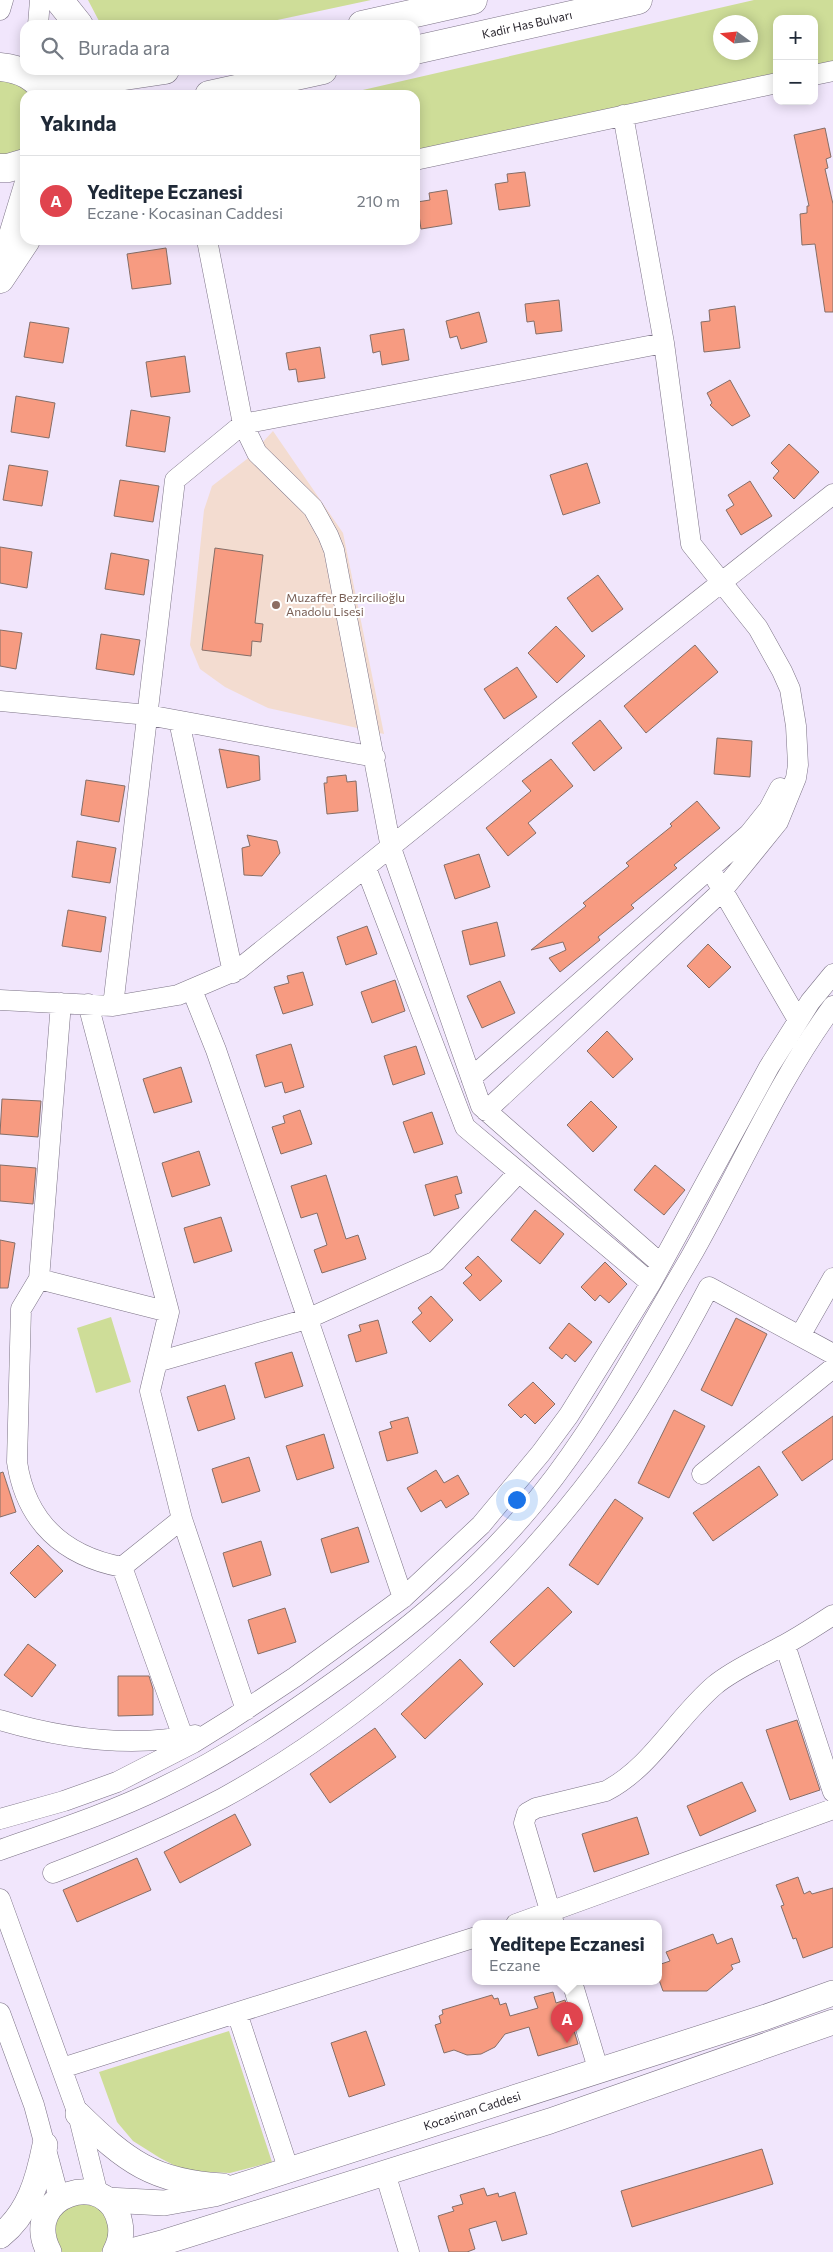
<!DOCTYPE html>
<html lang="tr">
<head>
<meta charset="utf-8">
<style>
	:root { --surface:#fff; --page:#f2f2f3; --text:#1f2937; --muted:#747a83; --line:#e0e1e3; --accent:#1a73e8 }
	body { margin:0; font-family:Commissioner,sans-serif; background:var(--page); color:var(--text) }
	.controls { position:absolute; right:15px; top:15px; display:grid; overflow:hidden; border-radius:10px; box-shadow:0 2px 12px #0003 }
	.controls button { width:45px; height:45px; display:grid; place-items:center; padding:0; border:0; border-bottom:1px solid var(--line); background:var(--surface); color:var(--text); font:25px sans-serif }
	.compass { position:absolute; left:713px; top:15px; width:45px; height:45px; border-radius:50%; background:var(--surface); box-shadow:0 2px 12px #0003; rotate:285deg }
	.you { position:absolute; left:516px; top:1499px; width:18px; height:18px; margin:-12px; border:4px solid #fff; border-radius:50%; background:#1a73e8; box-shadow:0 0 0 8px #1a73e833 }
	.badge { display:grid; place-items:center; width:32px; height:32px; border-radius:50%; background:var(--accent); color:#fff; font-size:16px; font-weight:700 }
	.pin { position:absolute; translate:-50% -41px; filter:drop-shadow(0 1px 2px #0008) }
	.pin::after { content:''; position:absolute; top:26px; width:18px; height:15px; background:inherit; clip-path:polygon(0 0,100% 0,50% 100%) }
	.popup { position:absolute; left:472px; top:1920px; width:190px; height:65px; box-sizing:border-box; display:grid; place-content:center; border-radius:10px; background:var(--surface); filter:drop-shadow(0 1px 4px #0005); font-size:16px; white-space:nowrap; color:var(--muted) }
	.popup b { font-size:19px; color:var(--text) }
	.popup::after { content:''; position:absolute; left:50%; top:100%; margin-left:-10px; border:10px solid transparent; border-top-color:var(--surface) }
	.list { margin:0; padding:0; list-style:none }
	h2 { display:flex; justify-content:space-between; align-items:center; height:65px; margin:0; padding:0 20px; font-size:21px }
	h2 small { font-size:16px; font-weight:400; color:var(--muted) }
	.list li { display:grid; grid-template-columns:32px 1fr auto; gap:15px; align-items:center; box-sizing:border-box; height:90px; padding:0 20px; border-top:1px solid var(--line) }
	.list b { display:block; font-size:19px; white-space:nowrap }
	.list p { margin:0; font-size:16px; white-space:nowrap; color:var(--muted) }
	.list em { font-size:16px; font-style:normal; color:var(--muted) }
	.icon { flex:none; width:28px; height:28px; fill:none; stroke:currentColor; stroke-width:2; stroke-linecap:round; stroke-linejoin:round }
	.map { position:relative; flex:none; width:833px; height:2252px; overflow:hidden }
	.search { position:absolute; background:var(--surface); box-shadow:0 2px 12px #0003; left:20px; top:20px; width:400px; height:55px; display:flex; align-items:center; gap:12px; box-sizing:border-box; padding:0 18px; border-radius:15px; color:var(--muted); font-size:19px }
	.panel { position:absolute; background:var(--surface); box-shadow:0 2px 12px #0003; left:20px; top:90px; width:400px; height:155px; border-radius:15px }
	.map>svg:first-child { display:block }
	.education { fill:#f3dcd0 }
	.green { fill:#cedd98; fill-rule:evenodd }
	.building { fill:#f79b81; stroke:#856e67 }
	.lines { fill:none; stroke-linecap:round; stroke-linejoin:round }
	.minor-casing { stroke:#7c7386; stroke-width:21 }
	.major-casing { stroke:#7c7386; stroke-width:26 }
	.highway-casing { stroke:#7c7386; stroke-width:29 }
	.minor { stroke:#fff; stroke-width:20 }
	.major { stroke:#fff; stroke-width:25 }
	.highway { stroke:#fff; stroke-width:28 }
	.education-dot { fill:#8d6e63; stroke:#fff; stroke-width:2 }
	.labels { text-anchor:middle; stroke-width:4; stroke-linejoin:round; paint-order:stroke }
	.street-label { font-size:12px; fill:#2b272f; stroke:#fff }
	.education-label { font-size:12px; fill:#785e54; stroke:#fff; text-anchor:start }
</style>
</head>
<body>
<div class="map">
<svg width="833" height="2252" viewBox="0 0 833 2252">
	<rect width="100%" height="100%" fill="#f1e6fc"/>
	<!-- education -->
	<path class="education" d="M273,431L343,533L384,734L268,708L225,687L200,669L190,645L204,510L212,486L247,459Z"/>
	<!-- green -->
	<path class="green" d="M88,0H371L254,25H103L99,21Z
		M754,0H833V65L814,69V19H777V76L415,151V95H341ZM720,22H750V52H720Z
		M0,80H10L34,95H25V149L14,154L0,155Z
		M111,1317L131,1382L96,1393L77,1328Z
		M229,2031L272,2162L230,2173L185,2171L160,2158L133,2141L117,2122L99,2072Z
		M79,2202L100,2208L111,2228L104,2249L101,2252H62C53,2243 50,2220 61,2211C66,2207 73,2205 79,2202Z"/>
	<!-- building -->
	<path class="building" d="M825,128L831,157L826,159L828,168L825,169L833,204V312H825L815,244L802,245L800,214L807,213V206H809L794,135Z
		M525,172L530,206L499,210L495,184L508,182L507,174Z
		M447,190L452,224L421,229L417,202L430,200L429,193Z
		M166,248L171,284L132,289L127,254Z
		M559,300L562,331L536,334L534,321L527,322L525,304Z
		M735,306L740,348L704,352L701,322L710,321L709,310Z
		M479,312L487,342L461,349L457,336L450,338L446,321Z
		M30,322L69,328L63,363L24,357Z
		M404,329L409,360L382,365L380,351L373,353L370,335Z
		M320,347L325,378L298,382L296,369L289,370L286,353Z
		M185,356L190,392L151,397L146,362Z
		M730,380L750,416L732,426L710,405L712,403L707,393Z
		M16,396L55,403L49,438L11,432Z
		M131,410L170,417L165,452L126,446Z
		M789,444L819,472L794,499L773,478L779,471L771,463Z
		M587,463L600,503L563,515L550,475Z
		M9,465L48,471L42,506L3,500Z
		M120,480L159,486L153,522L114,516Z
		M750,481L772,516L741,535L726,510L734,505L728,495Z
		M0,547L32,552L27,588L0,583Z
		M215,548L263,555L255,623L263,624L261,642L252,641L251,656L202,650Z
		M111,553L149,560L144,595L105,589Z
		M598,575L623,609L592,632L567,598Z
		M556,626L585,656L557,683L528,653Z
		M0,630L22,633L16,669L0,666Z
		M101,634L140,640L134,675L96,669Z
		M695,645L718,672L646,733L624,706Z
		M517,667L537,697L504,719L484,689Z
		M600,720L622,748L594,771L572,743Z
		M717,738L752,741L750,777L714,774Z
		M219,749L259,756L260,780L227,788Z
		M551,759L573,786L528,823L536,833L508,856L486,828L531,791L522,781Z
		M346,775L347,782L356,781L358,811L327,814L324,783H327V777Z
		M86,780L125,786L119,822L81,815Z
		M697,801L720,828L674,865L677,868L631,905L634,908L598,937L600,940L560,972L549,958L566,950L563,942L531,950L586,906L583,903L629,866L626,863L672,826L670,824Z
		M247,835L277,841L280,853L262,876L244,875L242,848L250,846Z
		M77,841L116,848L110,883L72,877Z
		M479,854L490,887L455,899L444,865Z
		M68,910L106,917L101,952L62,946Z
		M497,922L505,956L470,965L462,931Z
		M367,926L377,954L346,965L337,937Z
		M708,944L731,967L709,988L687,966Z
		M303,972L313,1005L283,1014L274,987L289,983L287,976Z
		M395,980L405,1011L372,1023L361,992Z
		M500,981L515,1013L482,1028L467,996Z
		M607,1031L633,1059L613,1078L587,1051Z
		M291,1044L304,1087L285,1093L282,1082L265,1087L256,1055Z
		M416,1046L425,1074L393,1085L384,1056Z
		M181,1067L192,1102L154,1113L143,1079Z
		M2,1099L41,1101L38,1137L0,1134Z
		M591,1101L617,1127L593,1152L567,1125Z
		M300,1110L312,1144L281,1154L272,1127L285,1123L283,1116Z
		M432,1112L443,1144L414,1153L403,1122Z
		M199,1151L210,1185L172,1197L162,1163Z
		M0,1165L36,1168L33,1204L0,1201Z
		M655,1165L685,1190L664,1215L634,1190Z
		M326,1175L346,1239L358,1235L366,1259L322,1273L314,1250L327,1245L317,1213L301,1218L291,1186Z
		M457,1176L462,1193L455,1195L459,1208L434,1216L425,1185Z
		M535,1210L564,1234L540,1264L511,1240Z
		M221,1217L232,1251L194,1263L184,1228Z
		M0,1240L15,1243L8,1288H0Z
		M478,1256L502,1281L480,1301L463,1283L472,1275L465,1268Z
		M605,1262L627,1284L609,1303L600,1295L595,1301L581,1287Z
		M431,1296L453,1320L430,1342L412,1322L422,1313L418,1308Z
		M736,1318L767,1334L732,1406L701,1390Z
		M378,1320L387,1353L356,1362L348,1335L361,1331L359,1325Z
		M569,1323L592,1342L575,1362L566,1354L562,1359L549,1348Z
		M292,1352L303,1386L265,1398L255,1363Z
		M533,1382L555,1404L535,1424L525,1414L521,1418L508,1405Z
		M225,1385L235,1419L198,1431L187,1397Z
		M674,1410L705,1426L669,1498L638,1483Z
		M833,1416V1459L802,1481L782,1452Z
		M408,1417L418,1453L387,1461L379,1432L392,1428L390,1422Z
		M324,1434L334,1468L297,1480L286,1446Z
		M249,1457L260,1491L222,1503L212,1469Z
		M759,1466L778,1495L713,1541L693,1513Z
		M436,1470L444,1483L458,1475L469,1494L446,1508L441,1500L421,1512L407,1488Z
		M3,1472L16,1512L0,1517V1473Z
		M615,1499L643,1518L598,1585L569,1565Z
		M358,1527L369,1562L331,1573L321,1539Z
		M261,1541L271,1575L233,1587L223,1553Z
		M38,1545L63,1571L35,1598L10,1573Z
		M548,1587L572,1612L514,1667L490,1642Z
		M285,1608L296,1642L258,1654L248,1620Z
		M28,1644L56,1665L32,1697L4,1675Z
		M460,1659L483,1684L425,1739L401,1714Z
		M118,1676H149L153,1689V1715L118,1716Z
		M797,1720L820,1790L790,1800L766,1730Z
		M375,1728L396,1757L330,1803L310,1774Z
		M742,1782L756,1811L700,1836L687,1806Z
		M235,1814L251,1845L180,1883L164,1852Z
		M637,1817L649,1854L594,1872L582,1834Z
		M137,1858L151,1890L77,1922L63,1890Z
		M798,1877L804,1894L810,1891L812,1894L833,1888V1947L803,1958L796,1938L793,1939L781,1906L784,1905L776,1885Z
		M713,1934L717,1944L732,1938L740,1962L731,1965L733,1969L707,1991H663L658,1977V1965L670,1961L666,1952Z
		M553,1992L556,2003L565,2000L578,2044L538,2056L529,2027L505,2034L495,2047L481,2054L467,2055L454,2050L444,2053L435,2025L441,2023L439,2016L443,2014L442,2010L492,1995L494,1999L498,1998L500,2005L506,2003L510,2016L538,2008L534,1997Z
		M366,2031L385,2085L349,2097L331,2043Z
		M762,2149L773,2184L632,2227L621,2191Z
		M484,2188L487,2196L498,2193L499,2197L515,2192L527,2234L502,2241L496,2221L469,2229L475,2249L467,2252H449L438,2216L454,2211L452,2207L463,2204L460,2195Z"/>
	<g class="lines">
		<defs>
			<path id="minor" d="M0,10L3,0
				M38,25L40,0
				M814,75L833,71
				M623,115L664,343
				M415,160L777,83
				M207,240L243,424L257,453L313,508L328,535L334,550L391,848L481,1106L661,1264
				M0,264L25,182
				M0,701L148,715L375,757
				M179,721L233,973
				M366,868L465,1127L651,1283
				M716,879L798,1020
				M192,990L216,1050L403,1598
				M0,1000L113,1006L178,995L239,969L564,707L833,494
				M88,1004L169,1312L150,1391L182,1519L246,1710
				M113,1006L175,480L243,424L664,343L691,544L758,628L782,671L790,689L796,726L798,765L796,778L778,822L722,891L486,1111
				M471,1078L749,834L769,809L780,788
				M39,1279L61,1003
				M169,1312L39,1279L21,1309L17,1462C26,1522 64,1556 122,1567L183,1737
				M800,1336L833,1278
				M157,1362L307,1319L436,1261L519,1172
				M702,1474L833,1368
				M122,1567L182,1519
				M785,1645L833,1792
				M0,1720C64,1739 129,1748 195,1735
				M0,1819L64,1801L117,1782L193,1743L230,1720L295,1677L403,1598L481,1525L541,1453L569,1415L651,1283L769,1067L810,1002L833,974
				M0,1850C54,1831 110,1813 161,1788C228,1756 288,1715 349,1671C419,1620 484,1565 539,1497C598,1424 642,1339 690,1258C737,1176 777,1082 833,1006
				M53,1873C111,1851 168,1827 223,1798C372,1716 516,1585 614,1447C650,1396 680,1342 709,1287L833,1354
				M0,1899L78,2114L98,2195
				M516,1924L833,1809
				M554,1924L524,1823L527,1813L536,1808L606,1791C652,1767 676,1718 715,1685C736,1668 761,1658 784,1645C801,1636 817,1625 833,1615
				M572,1982L599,2072
				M0,2013L34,2105L59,2198
				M237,2013L289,2171
				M62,2068L476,1937
				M385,2173L409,2252"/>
			<g id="major">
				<path d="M78,2114C126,2161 153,2182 223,2186"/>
				<path id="s1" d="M107,2200L164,2203L214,2194L766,2017L833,1993"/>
				<path d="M0,2236C29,2213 38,2180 45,2145"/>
				<path d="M49,2252C19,2194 109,2166 120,2223C122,2233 120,2243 115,2252"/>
				<path d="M127,2252L165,2242L550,2121L833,2022"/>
			</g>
			<g id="highway">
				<path d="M59,0L79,25"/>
				<path d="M362,25L473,0"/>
				<path id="s2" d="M415,50L638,0"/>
				<path d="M0,67C22,69 36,77 48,95"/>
				<path d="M40,84L118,77L165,70"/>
				<path d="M209,95L323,70"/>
				<path d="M0,168H8L25,163"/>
				<path d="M0,279L26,240"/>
			</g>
		</defs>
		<!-- minor casing -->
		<use href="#minor" class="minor-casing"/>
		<!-- major casing -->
		<use href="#major" class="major-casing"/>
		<!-- highway casing -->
		<use href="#highway" class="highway-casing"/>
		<!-- minor -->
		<use href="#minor" class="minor"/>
		<!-- major -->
		<use href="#major" class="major"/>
		<!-- highway -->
		<use href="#highway" class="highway"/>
	</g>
	<!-- markers -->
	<circle class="education-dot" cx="276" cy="605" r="5"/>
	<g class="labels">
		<!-- street labels -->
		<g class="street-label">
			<text dy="4" stroke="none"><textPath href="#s2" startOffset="115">Kadir Has Bulvarı</textPath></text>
			<text dy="4" stroke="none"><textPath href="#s1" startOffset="379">Kocasinan Caddesi</textPath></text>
		</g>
		<!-- education labels -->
		<g class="education-label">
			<text x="286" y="602">Muzaffer Bezircilioğlu<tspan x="286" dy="14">Anadolu Lisesi</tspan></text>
		</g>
	</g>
</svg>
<div class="controls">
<button>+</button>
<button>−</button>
</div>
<svg class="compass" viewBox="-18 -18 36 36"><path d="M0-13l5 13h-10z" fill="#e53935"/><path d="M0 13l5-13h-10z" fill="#747a83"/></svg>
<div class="you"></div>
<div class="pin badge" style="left:567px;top:2043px;background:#e0444e">A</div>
<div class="popup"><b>Yeditepe Eczanesi</b>Eczane</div>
<div class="search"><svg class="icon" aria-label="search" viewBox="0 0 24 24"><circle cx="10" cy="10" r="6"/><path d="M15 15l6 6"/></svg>Burada ara</div>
<section class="panel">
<h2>Yakında<small></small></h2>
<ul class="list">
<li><span class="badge" style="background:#e0444e">A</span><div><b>Yeditepe Eczanesi</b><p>Eczane · Kocasinan Caddesi</p></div><em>210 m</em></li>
</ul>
</section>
</div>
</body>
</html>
